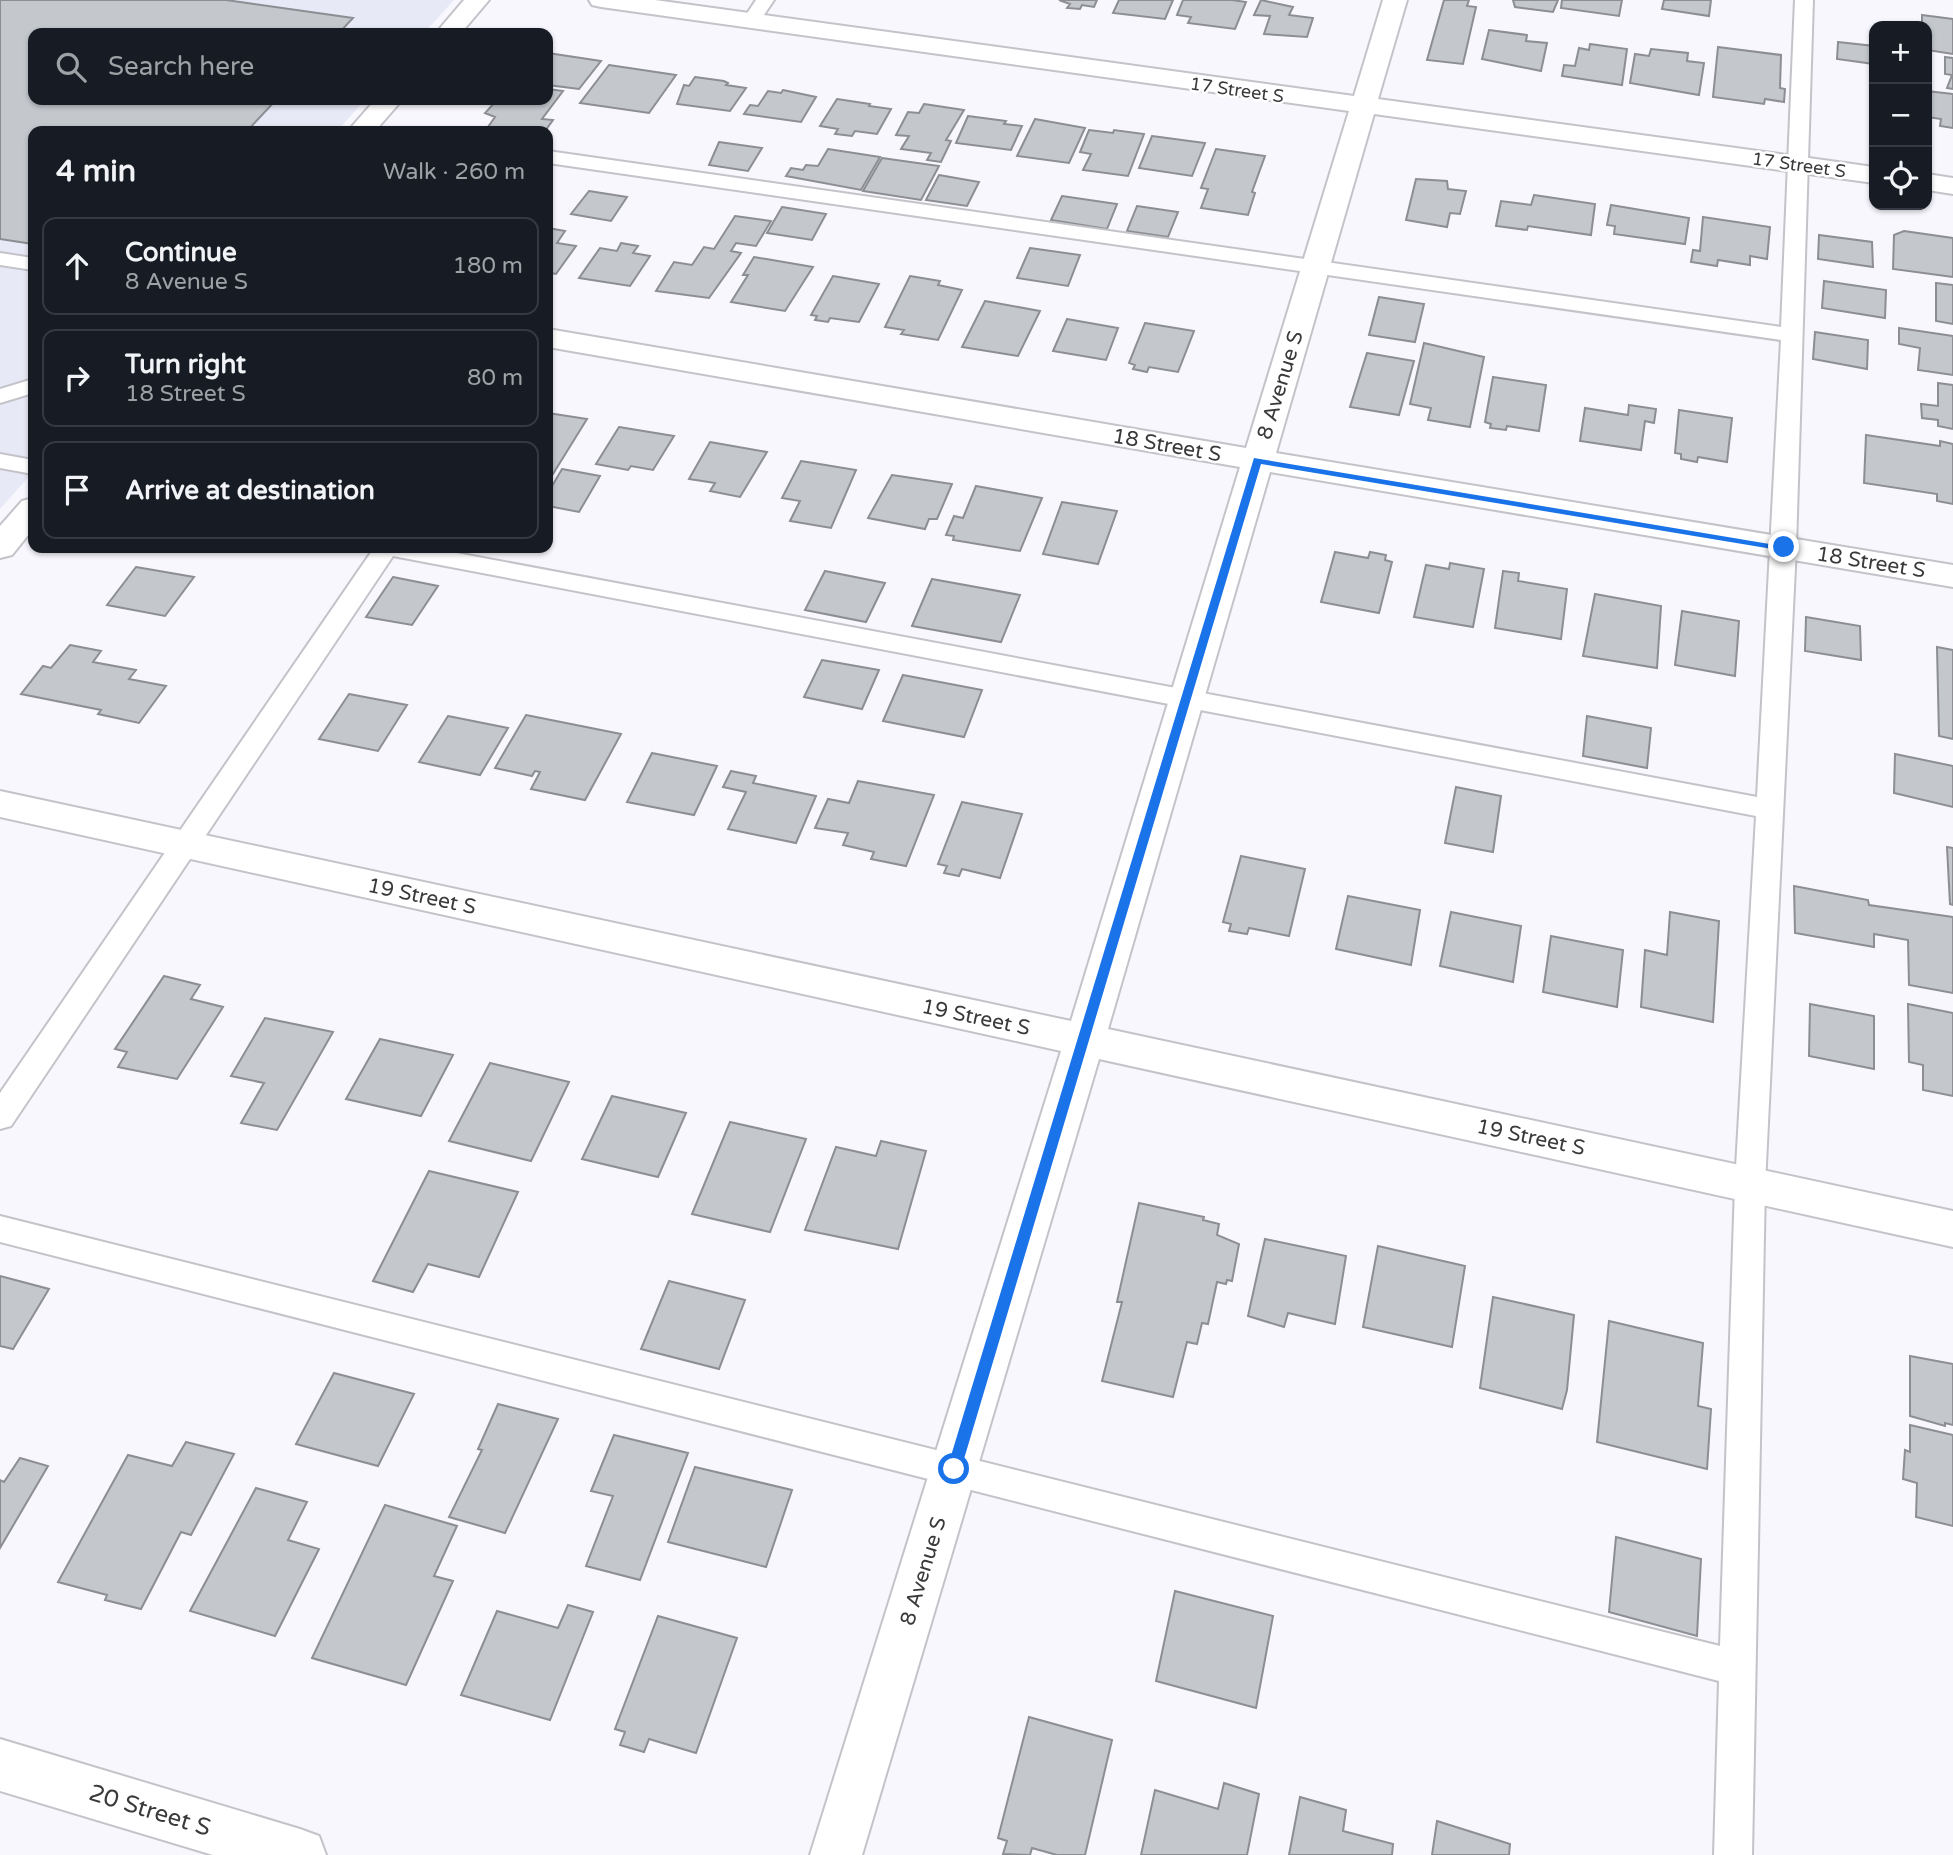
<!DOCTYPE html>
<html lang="en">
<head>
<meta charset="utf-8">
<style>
	:root { --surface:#171b24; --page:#242831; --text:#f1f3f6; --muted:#9ea1a6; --line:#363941 }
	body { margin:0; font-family:"Varela Round",sans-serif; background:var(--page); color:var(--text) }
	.controls { position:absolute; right:21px; top:21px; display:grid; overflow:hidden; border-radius:14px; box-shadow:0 2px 5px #0004 }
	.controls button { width:63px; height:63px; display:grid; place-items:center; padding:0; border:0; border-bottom:2px solid var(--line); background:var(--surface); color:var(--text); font:35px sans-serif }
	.stop { position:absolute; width:21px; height:21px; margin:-16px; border:5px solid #1a73e8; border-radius:50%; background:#fff }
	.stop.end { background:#1a73e8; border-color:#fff; box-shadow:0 2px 7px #0008 }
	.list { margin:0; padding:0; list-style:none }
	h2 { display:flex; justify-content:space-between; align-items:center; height:91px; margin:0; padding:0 28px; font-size:30px }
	h2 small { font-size:23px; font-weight:400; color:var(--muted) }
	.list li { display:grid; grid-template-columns:46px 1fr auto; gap:21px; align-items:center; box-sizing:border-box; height:98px; margin:0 14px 14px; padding:0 14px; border:2px solid var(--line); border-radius:14px }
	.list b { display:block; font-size:26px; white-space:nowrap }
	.list p { margin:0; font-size:23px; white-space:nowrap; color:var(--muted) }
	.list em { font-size:23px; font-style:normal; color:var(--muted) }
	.icon { flex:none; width:38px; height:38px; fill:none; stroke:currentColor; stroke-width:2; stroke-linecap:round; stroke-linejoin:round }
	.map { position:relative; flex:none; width:1953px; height:1855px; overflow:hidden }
	.search { position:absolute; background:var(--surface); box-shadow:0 2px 5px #0004; left:28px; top:28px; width:525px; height:77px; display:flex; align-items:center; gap:18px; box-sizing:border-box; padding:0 24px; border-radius:14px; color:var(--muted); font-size:26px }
	.panel { position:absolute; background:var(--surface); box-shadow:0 2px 5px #0004; left:28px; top:126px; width:525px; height:427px; border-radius:14px }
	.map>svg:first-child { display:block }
	.built { fill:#e8e9f6 }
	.building { fill:#c4c7cc; stroke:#8c8e93; stroke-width:2 }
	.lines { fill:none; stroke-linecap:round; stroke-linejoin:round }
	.lane-casing { stroke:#c3c3c9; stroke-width:4 }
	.street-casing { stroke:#c3c3c9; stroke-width:4 }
	.lane { fill:#fff; fill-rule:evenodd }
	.street { fill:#fff; fill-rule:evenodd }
	.route { fill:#1a73e8 }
	.labels { text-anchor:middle; stroke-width:5; stroke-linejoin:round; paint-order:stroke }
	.far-street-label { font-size:18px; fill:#3a3a3c; stroke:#fff }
	.street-label { font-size:21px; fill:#3a3a3c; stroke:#fff }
	.near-street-label { font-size:24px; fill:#3a3a3c; stroke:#fff }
</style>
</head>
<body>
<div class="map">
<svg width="1953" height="1855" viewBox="0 0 1953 1855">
	<rect width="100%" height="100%" fill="#f7f7fd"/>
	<!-- built -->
	<path class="built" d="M0,0H454L424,33H33V100H365L337,131H33V472L0,509Z"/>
	<!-- building -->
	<path class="building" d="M0,0H226L353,18L339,33H33V100H276L247,131H33V244L0,239Z
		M1059,0H1097L1094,7L1082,5L1080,9L1067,8L1070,4Z
		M1119,0H1173L1165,19L1113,13Z
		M1183,0H1232L1246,2L1235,29L1188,23L1191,17L1177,15Z
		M1261,0L1293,7L1289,15L1313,18L1307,37L1264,34L1270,16L1254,15Z
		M1444,0H1469L1467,6L1476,7L1463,64L1427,60Z
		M1513,0H1558L1553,12L1515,7Z
		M1562,0H1622L1619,16L1561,8Z
		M1664,0H1711L1709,16L1662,9Z
		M1922,15L1953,19V54L1927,50V26H1922Z
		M1489,30L1527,35L1526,41L1547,43L1541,71L1482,59Z
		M1838,42L1874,46V64L1837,59Z
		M1590,44L1627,49L1622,85L1562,76L1564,65L1575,66L1579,48L1589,50Z
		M1718,47L1781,55L1780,88L1785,89L1784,102L1765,99L1764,104L1713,97Z
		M1651,49L1688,53L1687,61L1704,63L1699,95L1630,83L1635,54L1649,56Z
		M548,53L601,61L579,89L548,85Z
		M1945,57L1953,58V89L1947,88L1952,75L1945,74Z
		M609,65L676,75L649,113L580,103Z
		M695,77L724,81L728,83L726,85L746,88L730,111L677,104L684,85L689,86Z
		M548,89L563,91L542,119L553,120L545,131H498L500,128L488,127L495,117L485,113L496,101L548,100Z
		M783,90L816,97L801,122L744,114L750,105L758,106L768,91L781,93Z
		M1927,91L1953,94V128L1940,126L1941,119L1927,117Z
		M837,99L870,104L869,106L891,109L877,134L855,131L852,136L835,134L838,129L820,126Z
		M924,104L964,110L946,140L951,141L941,162L927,160L931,153L901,149L909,136L896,135L908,112L919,113Z
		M968,116L1006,121L1004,124L1022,126L1011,150L956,143Z
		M1035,119L1085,128L1069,163L1017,156Z
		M1089,130L1113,133L1114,130L1144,134L1128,176L1083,170L1091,154L1080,152Z
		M1152,136L1205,143L1192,176L1139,168Z
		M719,142L762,148L748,171L709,165Z
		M828,149L880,157L861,190L786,176L791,168L803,170L806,165L818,166Z
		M1216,149L1265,156L1252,192L1255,193L1248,215L1201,208L1208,189L1201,188Z
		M882,158L939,166L921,200L863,191Z
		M939,175L979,182L967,206L926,200Z
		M1416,179L1447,181L1448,189L1466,191L1460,214L1450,213L1447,227L1406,220Z
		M589,191L627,197L611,221L571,214Z
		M1534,195L1595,204L1591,235L1528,226L1527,230L1496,226L1501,201L1531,205Z
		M1062,196L1117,204L1107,229L1051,220Z
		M1611,205L1689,218L1685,244L1614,234L1615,226L1607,225Z
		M1137,206L1178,212L1168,237L1127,231Z
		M782,207L826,214L812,240L767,233Z
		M735,216L771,221L756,246L736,243L731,251L741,253L709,298L656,291L674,262L692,265L704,247L714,249Z
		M1703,217L1770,227L1767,259L1750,256V265L1718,260L1717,266L1691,262L1693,250L1700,251Z
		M548,228L565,231L557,243L576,246L556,274L551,273L548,278Z
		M1904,231L1953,238V277L1893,269L1894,235Z
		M1819,235L1872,242L1873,267L1818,259Z
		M621,243L638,246L633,253L650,256L630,286L579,278L600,248L617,251Z
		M1030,248L1080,255L1068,286L1017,278Z
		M754,257L813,267L785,311L731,302L748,275H743Z
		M833,276L879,284L859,322L830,318L828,322L815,320L817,316L811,315Z
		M910,276L940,281L938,285L962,290L938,340L901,334L904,330L885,327Z
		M1824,281L1886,290L1885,318L1822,308Z
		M1936,283L1953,285V324L1936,321Z
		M1379,297L1424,304L1415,342L1369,335Z
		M985,301L1040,311L1018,356L962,347Z
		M1067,319L1118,328L1106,360L1053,351Z
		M1145,323L1194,331L1178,372L1149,367L1147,372L1133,369L1135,365L1129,363Z
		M1899,328L1953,336V375L1918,370L1920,348L1899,344Z
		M1815,332L1868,340L1867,369L1813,359Z
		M1424,343L1484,357L1470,427L1428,420L1431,408L1410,404Z
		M1367,353L1414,361L1399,415L1350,407Z
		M1493,377L1546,385L1539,431L1507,426L1506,430L1490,428L1491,424L1485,422Z
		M1938,383L1953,385V429L1938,426V420L1922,418L1921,404L1938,406Z
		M1629,405L1656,409L1654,423L1645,421L1641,450L1580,441L1585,408L1628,415Z
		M1679,410L1732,418L1727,462L1698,457L1697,462L1681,459V454L1675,453Z
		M548,413L587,419L553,474L548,473Z
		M619,427L674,436L653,470L631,466L628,470L596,464Z
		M1866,435L1940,446V441L1953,444V504L1937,501V494L1864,483Z
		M710,442L767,452L740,497L710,491L715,483L689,479Z
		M801,461L856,470L831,528L790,521L800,501L782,498Z
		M562,469L600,476L579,512L548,506V493Z
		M892,475L952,484L937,519H929L925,529L868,518Z
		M976,486L1042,498L1020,551L953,540L954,536L946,535L954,516L963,518Z
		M1062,502L1117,511L1098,564L1043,554Z
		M1335,552L1368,558L1370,552L1386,555L1385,560L1392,562L1379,613L1321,602Z
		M1450,563L1484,569L1473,627L1414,617L1426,565L1449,569Z
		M136,567L194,577L165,616L107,605Z
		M825,571L885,583L866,622L805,610Z
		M1503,571L1519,573L1518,581L1567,589L1561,639L1495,628Z
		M393,577L438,586L412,625L366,617Z
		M932,579L1020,595L1001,642L912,626Z
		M1595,594L1661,606L1657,668L1583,656Z
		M1682,611L1739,621L1735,676L1675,665Z
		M1806,617L1860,626L1861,660L1805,651Z
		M70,645L101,651L93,662L136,670L129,679L166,686L139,723L98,714L101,710L21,694L43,666L51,668Z
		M1937,647L1953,650V739L1939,736Z
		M822,660L879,670L862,709L804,697Z
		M903,675L982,690L964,737L883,721Z
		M349,694L407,705L378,751L319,739Z
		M526,715L621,734L585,800L531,789L540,772L535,771L532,776L495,768Z
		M448,716L508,728L480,775L419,762Z
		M1587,716L1651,728L1647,768L1583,756Z
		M652,753L717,766L694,815L627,802Z
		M1895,754L1953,766V807L1894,793Z
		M731,771L756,776L753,783L816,796L796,843L728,829L746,792L723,787Z
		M858,781L934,795L906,866L871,859L874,852L843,845L848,833L815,828L828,799L849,803Z
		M1456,787L1501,796L1493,852L1445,843Z
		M962,802L1022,814L1000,878L962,869L959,876L944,873L947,866L938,864Z
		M1947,847L1953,848V905L1950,904Z
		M1241,856L1305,869L1289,936L1249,928L1247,934L1229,931L1231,924L1223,922Z
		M1794,886L1868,900L1869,905L1953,917V993L1909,985L1908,940L1874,934V947L1795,933Z
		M1348,896L1420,910L1411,965L1336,949Z
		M1451,912L1521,926L1513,982L1440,966Z
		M1670,912L1719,921L1713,1022L1641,1007L1645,950L1667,955Z
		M1551,936L1623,950L1617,1007L1543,992Z
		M164,976L200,985L191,999L223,1007L177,1079L118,1067L127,1052L115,1049Z
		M1810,1004L1874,1016V1069L1809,1056Z
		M1908,1004L1953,1013V1096L1923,1090V1065L1909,1062Z
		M265,1018L333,1032L277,1130L241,1123L264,1083L231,1076Z
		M380,1039L453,1055L421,1116L346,1099Z
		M490,1063L569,1082L531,1161L449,1141Z
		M612,1096L686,1113L658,1177L582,1159Z
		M730,1122L806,1139L770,1232L692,1214Z
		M881,1141L926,1151L898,1249L805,1230L836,1147L876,1156Z
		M429,1171L518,1192L479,1277L428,1264L413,1292L373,1281Z
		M1139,1203L1204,1217L1203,1220L1219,1224L1217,1235L1239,1244L1232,1281L1227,1280L1226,1284L1217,1282L1208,1324L1202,1323L1197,1344L1187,1342L1173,1397L1102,1381L1122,1302H1117Z
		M1265,1239L1346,1256L1335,1324L1288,1313L1284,1327L1248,1316Z
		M1378,1246L1465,1266L1452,1347L1363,1327Z
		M0,1276L49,1289L13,1349L0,1346Z
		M669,1281L745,1300L719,1369L641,1349Z
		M1493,1297L1574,1315L1567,1390L1562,1409L1480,1388Z
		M1609,1321L1703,1343L1698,1406L1711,1409L1707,1469L1597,1442Z
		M1910,1356L1953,1364V1425L1945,1423V1426L1910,1416Z
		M334,1373L414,1394L378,1466L296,1444Z
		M498,1404L558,1419L505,1533L449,1517L482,1450L478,1449Z
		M1910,1425L1953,1435V1526L1916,1517L1917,1483L1903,1479L1905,1450L1910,1452Z
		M614,1435L688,1453L640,1580L586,1566L613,1496L591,1491Z
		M186,1442L234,1454L191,1535L181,1532L141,1609L105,1600L107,1595L58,1582L128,1455L172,1466Z
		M20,1458L48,1466L0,1548V1480L4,1482Z
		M695,1467L792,1490L766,1567L668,1542Z
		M256,1488L307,1502L288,1540L319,1549L275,1636L190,1611Z
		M385,1505L457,1526L434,1576L453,1581L406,1685L312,1658Z
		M1616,1537L1701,1559L1697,1636L1609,1612Z
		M1175,1591L1273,1616L1256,1708L1156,1681Z
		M568,1605L593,1612L550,1720L461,1695L497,1611L558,1628Z
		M658,1616L737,1638L696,1753L649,1739L644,1752L620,1745L625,1732L615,1729Z
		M1029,1717L1112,1740L1085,1855H1057L1032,1848L1030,1855L1003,1854L1007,1841L998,1838Z
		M1224,1783L1259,1794L1247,1855H1141L1155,1790L1218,1809Z
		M1300,1797L1346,1810L1343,1831L1393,1844L1392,1855H1289Z
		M1437,1821L1510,1844L1509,1855H1432Z"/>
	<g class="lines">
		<defs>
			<path id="lane" d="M756,0H774L757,25H745L742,21Z
				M1795,0H1813L1796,547L1765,1185L1752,1855H1714L1719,1681L0,1242V1216L1720,1646L1735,1185L1756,816L393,556L11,1126L0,1129V1093L374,548H430L1757,797L1781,340L548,163V151L1781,327Z
				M0,253L33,258V270L0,265Z
				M33,379V393L0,403V389Z
				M0,454L33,460V474L0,468Z"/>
			<path id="street" d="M464,0H489L461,33H436Z
				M589,0H655L1354,96L1383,0H1407L1378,99L1874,167V183L1374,114L1276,453L1953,565V587L1270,472L1108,1029L1953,1211V1247L1099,1059L862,1855H810L1061,1051L0,817V791L1071,1021L1240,467L548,347V329L1246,448L1349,111L601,7L592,5Z
				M375,100H402L375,131H348Z
				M1927,174L1953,178V194L1927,190Z
				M33,498V529L12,555L0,558V526L22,501Z
				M0,1739L300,1829L319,1836L326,1855H213L0,1791Z"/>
		</defs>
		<!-- lane casing -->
		<use href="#lane" class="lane-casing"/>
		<!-- street casing -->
		<use href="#street" class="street-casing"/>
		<!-- lane -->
		<use href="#lane" class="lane"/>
		<!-- street -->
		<use href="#street" class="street"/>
	</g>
	<!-- route -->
	<path class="route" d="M1254,458L1788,547L1784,551L1261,464L961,1469L954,1476L947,1469Z"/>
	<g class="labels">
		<!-- far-street labels -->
		<g class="far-street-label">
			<text transform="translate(1237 90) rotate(8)" y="6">17 Street S</text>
			<text transform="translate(1799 165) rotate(8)" y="6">17 Street S</text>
		</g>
		<!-- street labels -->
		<g class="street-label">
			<text transform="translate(1280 385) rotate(-73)" y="7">8 Avenue S</text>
			<text transform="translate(1167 445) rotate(10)" y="7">18 Street S</text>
			<text transform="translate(1871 562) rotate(9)" y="7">18 Street S</text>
			<text transform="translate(422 896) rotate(12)" y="7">19 Street S</text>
			<text transform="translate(976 1017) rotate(12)" y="7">19 Street S</text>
			<text transform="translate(1531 1137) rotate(12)" y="7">19 Street S</text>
			<text transform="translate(923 1571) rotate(-73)" y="7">8 Avenue S</text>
		</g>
		<!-- near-street labels -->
		<g class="near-street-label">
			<text transform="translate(150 1810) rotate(17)" y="8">20 Street S</text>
		</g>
	</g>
</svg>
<div class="controls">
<button>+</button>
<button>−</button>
<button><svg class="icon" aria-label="locate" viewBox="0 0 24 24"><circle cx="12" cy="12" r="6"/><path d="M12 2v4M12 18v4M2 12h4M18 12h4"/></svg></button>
</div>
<div class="stop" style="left:954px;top:1469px"></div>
<div class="stop end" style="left:1784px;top:547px"></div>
<div class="search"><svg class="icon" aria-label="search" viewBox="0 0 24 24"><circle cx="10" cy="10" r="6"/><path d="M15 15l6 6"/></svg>Search here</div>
<section class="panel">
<h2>4 min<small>Walk · 260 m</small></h2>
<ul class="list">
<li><svg class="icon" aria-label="ahead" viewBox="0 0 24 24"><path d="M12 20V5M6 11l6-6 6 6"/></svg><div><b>Continue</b><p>8 Avenue S</p></div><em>180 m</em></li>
<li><svg class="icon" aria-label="right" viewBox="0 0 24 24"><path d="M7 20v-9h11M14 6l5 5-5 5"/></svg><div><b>Turn right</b><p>18 Street S</p></div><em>80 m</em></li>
<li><svg class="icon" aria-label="arrive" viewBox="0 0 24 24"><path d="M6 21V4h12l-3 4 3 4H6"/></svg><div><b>Arrive at destination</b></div></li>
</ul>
</section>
</div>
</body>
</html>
